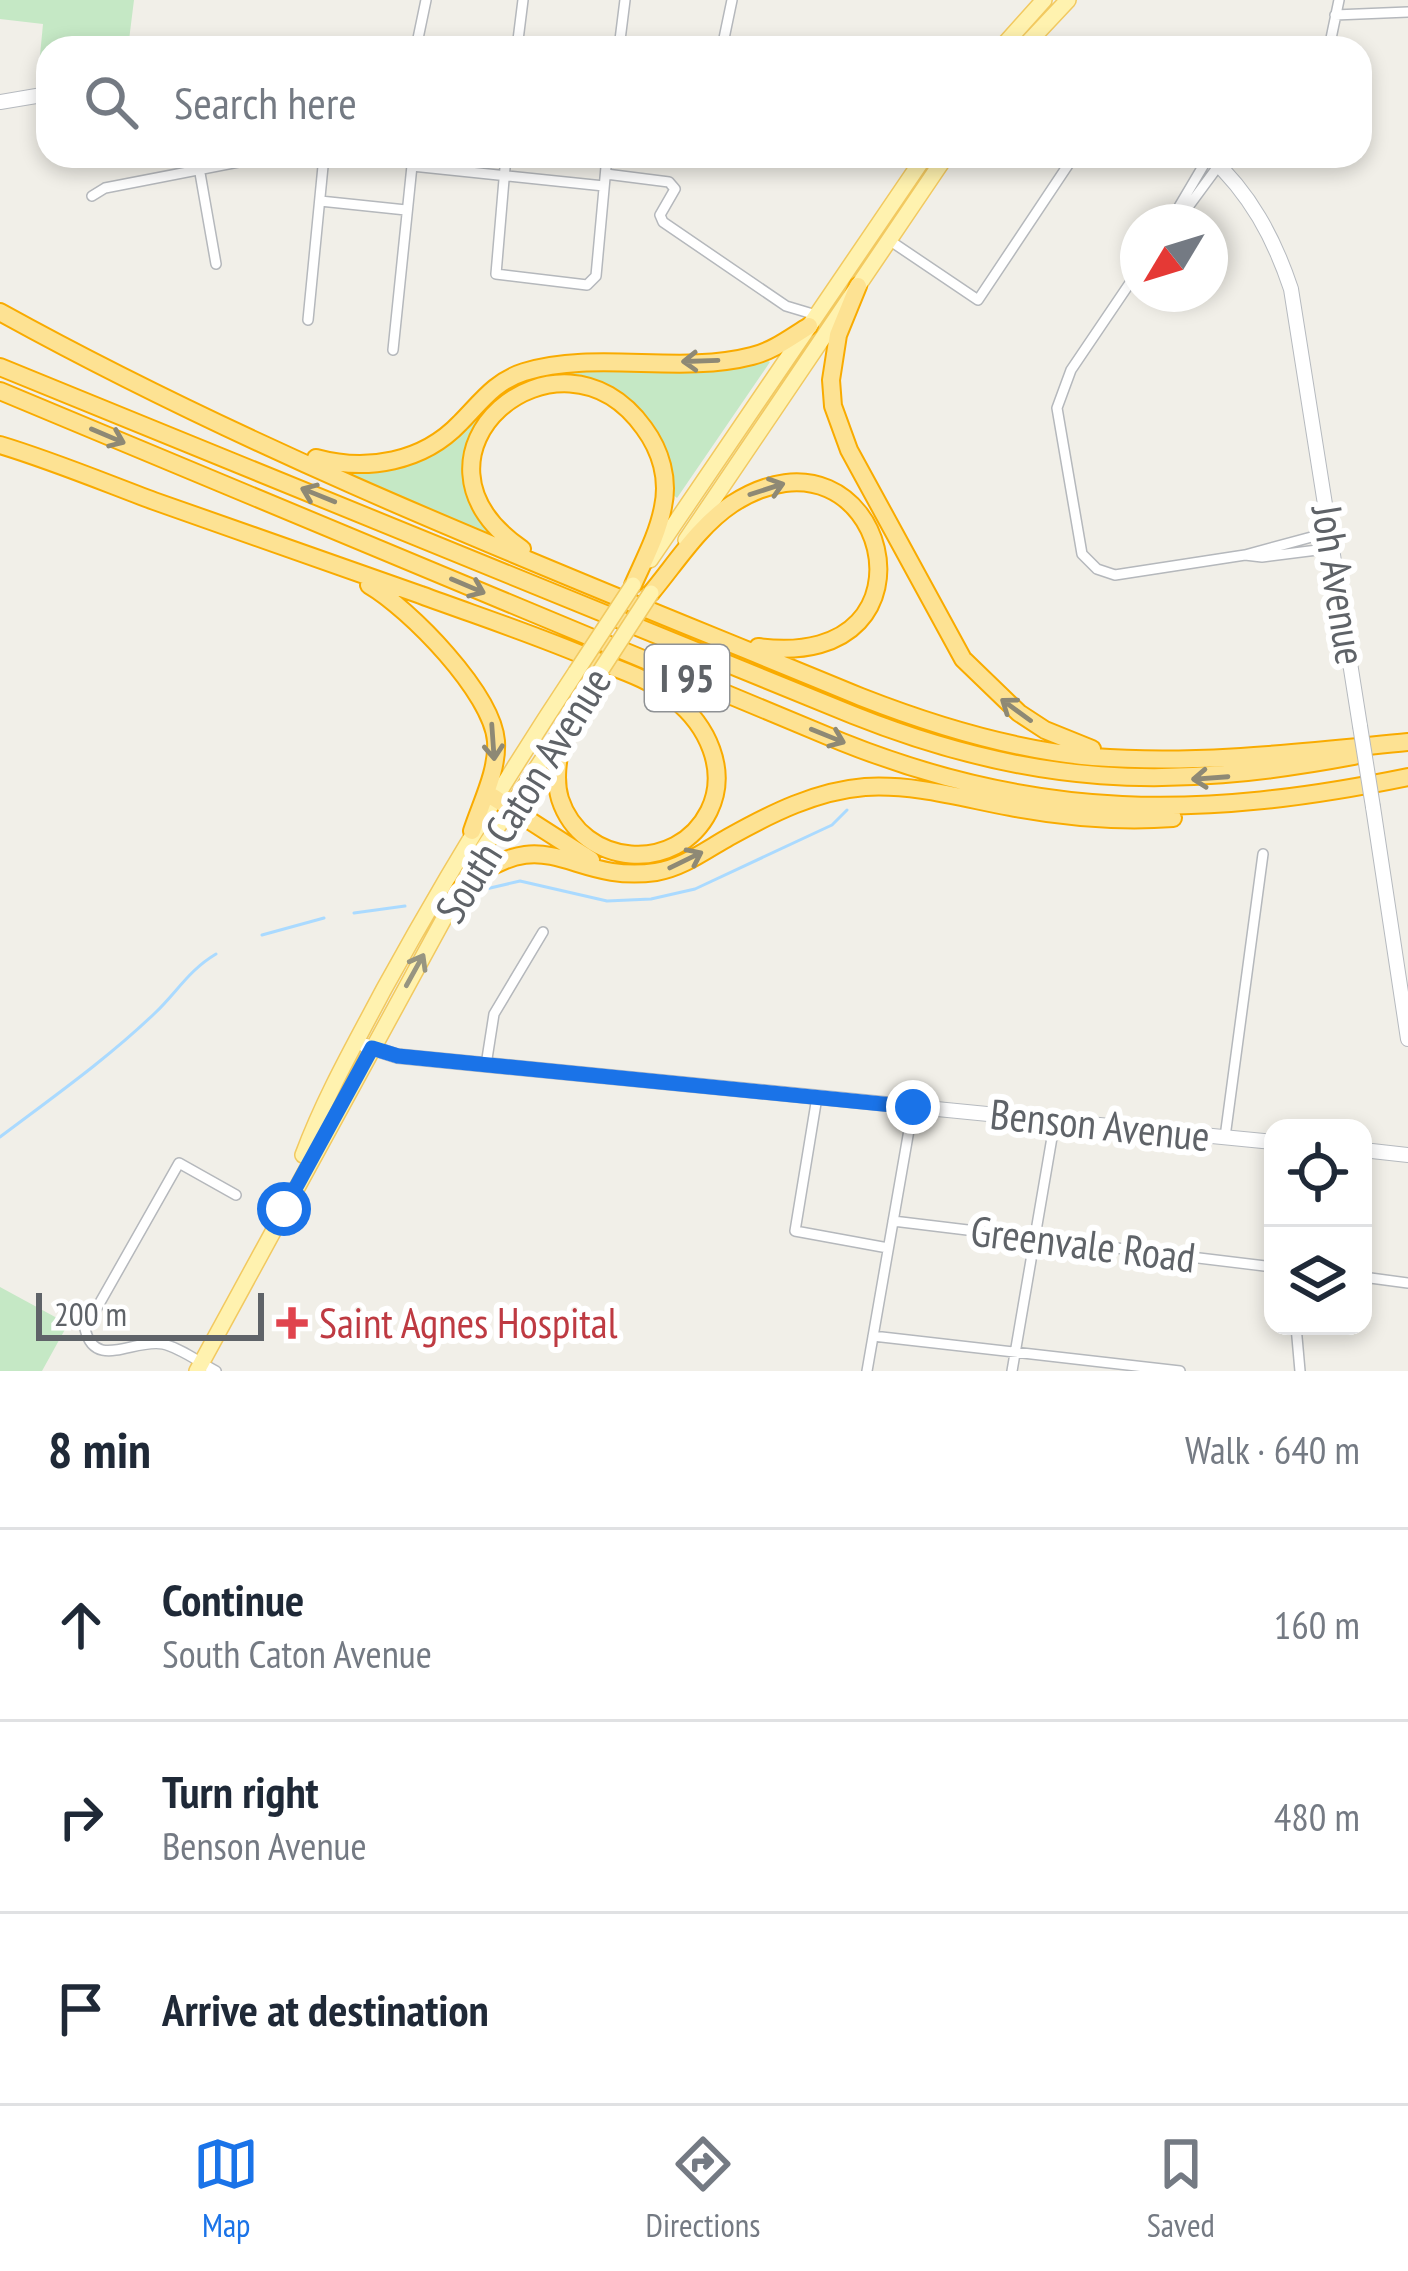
<!DOCTYPE html>
<html lang="en">
<head>
<meta charset="utf-8">
<style>
	:root { --surface:#fff; --page:#f6f6f7; --text:#1f2937; --muted:#747a83; --line:#e0e1e3; --accent:#1a73e8 }
	body { margin:0; font-family:"PT Sans Narrow",sans-serif; background:var(--page); color:var(--text) }
	.controls { position:absolute; right:36px; bottom:36px; display:grid; overflow:hidden; border-radius:24px; box-shadow:0 6px 18px #0003 }
	.controls button { width:108px; height:108px; display:grid; place-items:center; padding:0; border:0; border-bottom:3px solid var(--line); background:var(--surface); color:var(--text); font:60px sans-serif }
	.compass { position:absolute; left:1120px; top:204px; width:108px; height:108px; border-radius:50%; background:var(--surface); box-shadow:0 6px 18px #0003; rotate:232deg }
	.scale { position:absolute; left:36px; bottom:30px; width:228px; box-sizing:border-box; padding-left:12px; border:6px solid #5f6368; border-top:0; font-size:33px; line-height:42px; white-space:nowrap; color:#5f6368; -webkit-text-stroke:9px #fff; paint-order:stroke }
	.stop { position:absolute; width:36px; height:36px; margin:-27px; border:9px solid #1a73e8; border-radius:50%; background:#fff }
	.stop.end { background:#1a73e8; border-color:#fff; box-shadow:0 3px 12px #0008 }
	.list { margin:0; padding:0; list-style:none }
	h2 { display:flex; justify-content:space-between; align-items:center; height:156px; margin:0; padding:0 48px; font-size:51px }
	h2 small { font-size:39px; font-weight:400; color:var(--muted) }
	.list li { display:grid; grid-template-columns:78px 1fr auto; gap:36px; align-items:center; box-sizing:border-box; height:192px; padding:0 48px; border-top:3px solid var(--line) }
	.list b { display:block; font-size:45px; white-space:nowrap }
	.list p { margin:0; font-size:39px; white-space:nowrap; color:var(--muted) }
	.list em { font-size:39px; font-style:normal; color:var(--muted) }
	.icon { flex:none; width:66px; height:66px; fill:none; stroke:currentColor; stroke-width:2; stroke-linecap:round; stroke-linejoin:round }
	.map { position:relative; flex:none; width:1408px; height:1371px; overflow:hidden }
	.search { position:absolute; background:var(--surface); box-shadow:0 6px 18px #0003; left:36px; right:36px; top:36px; height:132px; display:flex; align-items:center; gap:30px; box-sizing:border-box; padding:0 42px; border-radius:36px; color:var(--muted); font-size:45px }
	.sheet { height:732px; background:var(--surface) }
	nav { display:flex; justify-content:space-around; align-items:center; box-sizing:border-box; height:168px; border-top:3px solid var(--line); background:var(--surface); font-size:33px; color:var(--muted) }
	nav a { display:grid; justify-items:center; gap:6px }
	nav .on { color:var(--accent) }
	.map>svg:first-child { display:block }
	.green { fill:#c5e8c5 }
	.lines { fill:none; stroke-linecap:round; stroke-linejoin:round }
	.stream { stroke:#aadaff; stroke-width:3 }
	.street-casing { stroke:#b5b8bc; stroke-width:12 }
	.secondary-casing { stroke:#b6babf; stroke-width:16 }
	.primary-casing { stroke:#f2c960; stroke-width:18 }
	.highway-casing { stroke:#f9ab00; stroke-width:20 }
	.street { stroke:#fff; stroke-width:9 }
	.secondary { stroke:#fff; stroke-width:14 }
	.primary { stroke:#fff2af; stroke-width:15 }
	.highway { stroke:#fde293; stroke-width:16 }
	.secondary-bridge-casing { stroke:#b6babf; stroke-width:16; stroke-linecap:butt }
	.primary-bridge-casing { stroke:#f2c960; stroke-width:18; stroke-linecap:butt }
	.secondary-bridge { stroke:#fff; stroke-width:14 }
	.primary-bridge { stroke:#fff2af; stroke-width:15 }
	.oneway { stroke:#8e8975 }
	.oneway2 { stroke:#979581 }
	.route { stroke:#1a73e8; stroke-width:15 }
	.health-dot { fill:#e0444e; stroke:#fff; stroke-width:4.5 }
	.labels { text-anchor:middle; stroke-width:12; stroke-linejoin:round; paint-order:stroke }
	.shield { fill:#fff; stroke:#8f9295; stroke-width:3 }
	.shield-label { font-size:39px; font-weight:bold; fill:#5f6368 }
	.street-label { font-size:42px; fill:#5f6368; stroke:#fff }
	.health-label { font-size:42px; fill:#be3a42; stroke:#fff; text-anchor:start }
</style>
</head>
<body>
<div class="map">
<svg width="1408" height="1371" viewBox="0 0 1408 1371">
	<rect width="100%" height="100%" fill="#f1efe8"/>
	<!-- green -->
	<path class="green" d="M0,0H134L128,48H48V85L37,87L43,24L0,19Z
		M763,358L770,362L677,498L672,494L660,440L632,405L609,390L527,383L509,391L484,413L468,442L466,489L491,537L340,471L398,465L497,391L538,374Z
		M0,1287L68,1324L42,1371H0Z"/>
	<g class="lines">
		<!-- stream -->
		<path class="stream" d="M486,889L520,881L607,901L651,899L695,889L832,825L847,810
			M354,913L405,906
			M262,935L324,918
			M0,1137C53,1097 107,1059 155,1013C177,992 189,970 216,954"/>
		<defs>
			<path id="street" d="M1335,15L1408,12
				M416,48L426,0
				M517,48L523,0
				M619,48L625,0
				M722,48L732,0
				M1329,48L1339,0
				M197,156L216,264
				M506,156L496,274L587,285L596,276L607,156
				M412,166L604,186
				M606,174L669,182L675,189L660,215L663,222L786,306L816,315
				M92,196L105,188L270,156
				M320,201L406,210
				M1170,222L1209,156
				M1177,222L1219,165
				M889,240L978,300L1074,156
				M1138,271L1071,370L1057,408L1082,554L1097,569L1115,575L1245,555
				M308,320L324,156
				M393,350L413,156
				M1330,532L1245,555L1262,557L1333,548
				M486,1065L494,1014L543,932
				M817,1097L795,1231L888,1248
				M1225,1137L1263,854
				M893,1221L1273,1267
				M1363,1277L1408,1283
				M1296,1326L1300,1371
				M873,1336L1180,1371
				M216,1371C200,1363 181,1348 163,1344C134,1338 95,1371 85,1329L179,1163L236,1195
				M867,1371L913,1107
				M1012,1371L1055,1120"/>
			<path id="secondary" d="M957,48H987
				M0,102L48,94
				M1209,156C1250,193 1274,238 1291,289L1360,726
				M1373,807L1408,1039
				M366,1046L397,1056L1273,1142
				M1363,1150L1408,1155"/>
			<path id="primary" d="M1001,48L1044,0
				M1023,48L1068,0
				M686,540L946,156
				M650,560L925,156
				M303,1155C325,1096 355,1044 384,989C444,880 507,776 576,672
				M197,1371L477,858L564,727"/>
			<path id="highway" d="M858,286L838,335L831,380L833,406L849,450L963,659L1019,713L1045,730L1092,749
				M0,312C275,464 571,577 861,697C935,726 1013,750 1093,757C1199,765 1304,752 1408,742
				M0,367L853,715C1031,786 1168,791 1354,756
				M0,391L842,742C1039,821 1203,819 1408,777
				M0,445C53,461 103,482 154,501C243,533 332,564 421,595C478,616 536,635 592,659C620,670 650,679 674,699C707,725 729,770 709,811C677,875 582,867 560,799C553,776 560,751 564,727
				M316,458C367,472 423,462 460,423C480,403 495,381 524,372C596,350 679,375 752,356C773,351 791,337 809,326
				M522,549C385,455 559,309 644,428C661,451 669,479 663,507C658,534 644,560 633,585
				M369,585C410,609 492,693 496,741C498,771 481,803 472,831
				M651,593C676,563 699,526 732,504C884,406 955,673 758,647
				M493,797L591,860
				M459,890C547,814 568,885 656,872C682,868 706,850 729,837C772,813 816,791 865,787C915,784 962,798 1010,807C1063,817 1119,822 1173,818"/>
		</defs>
		<!-- street casing -->
		<use href="#street" class="street-casing"/>
		<!-- secondary casing -->
		<use href="#secondary" class="secondary-casing"/>
		<!-- primary casing -->
		<use href="#primary" class="primary-casing"/>
		<!-- highway casing -->
		<use href="#highway" class="highway-casing"/>
		<!-- street -->
		<use href="#street" class="street"/>
		<!-- secondary -->
		<use href="#secondary" class="secondary"/>
		<!-- primary -->
		<use href="#primary" class="primary"/>
		<!-- highway -->
		<use href="#highway" class="highway"/>
		<defs>
			<path id="secondary-bridge" d="M1360,726L1373,807"/>
			<path id="primary-bridge" d="M576,672L633,585
				M564,727L651,593"/>
		</defs>
		<!-- secondary-bridge casing -->
		<use href="#secondary-bridge" class="secondary-bridge-casing"/>
		<!-- primary-bridge casing -->
		<use href="#primary-bridge" class="primary-bridge-casing"/>
		<!-- secondary-bridge -->
		<use href="#secondary-bridge" class="secondary-bridge"/>
		<!-- primary-bridge -->
		<use href="#primary-bridge" class="primary-bridge"/>
	</g>
	<!-- one-way arrows -->
	<defs><path id="oneway-shaft" d="M-6 0H5M1.5-3L5.5 0L1.5 3" fill="none" stroke-width="1.6" stroke-linecap="round" stroke-linejoin="round" transform="scale(3)"/></defs>
	<g class="oneway">
		<use href="#oneway-shaft" transform="translate(700 361) rotate(178)"/>
		<use href="#oneway-shaft" transform="translate(108 436) rotate(23)"/>
		<use href="#oneway-shaft" transform="translate(767 489) rotate(-18)"/>
		<use href="#oneway-shaft" transform="translate(318 495) rotate(-158)"/>
		<use href="#oneway-shaft" transform="translate(468 586) rotate(23)"/>
		<use href="#oneway-shaft" transform="translate(1016 710) rotate(-144)"/>
		<use href="#oneway-shaft" transform="translate(828 736) rotate(22)"/>
		<use href="#oneway-shaft" transform="translate(493 742) rotate(86)"/>
		<use href="#oneway-shaft" transform="translate(1210 778) rotate(176)"/>
		<use href="#oneway-shaft" transform="translate(686 860) rotate(-26)"/>
	</g>
	<use class="oneway2" href="#oneway-shaft" transform="translate(415 970) rotate(-61)"/>
	<g class="lines">
		<!-- route -->
		<path class="route" d="M284,1209L372,1048L398,1056L913,1107"/>
	</g>
	<!-- markers -->
	<path class="health-dot" d="M286 1305h12v12h12v12h-12v12h-12v-12h-12v-12h12z"/>
	<g class="labels">
		<!-- shield labels -->
		<rect class="shield" x="645" y="645" width="84" height="66" rx="9"/>
		<g class="shield-label">
			<text x="687" y="692">I 95</text>
		</g>
		<!-- street labels -->
		<g class="street-label">
			<text transform="translate(1339 585) rotate(81)" y="15">Joh Avenue</text>
			<text transform="translate(523 795) rotate(-58)" y="15">South Caton Avenue</text>
			<text transform="translate(1100 1125) rotate(6)" y="15">Benson Avenue</text>
			<text transform="translate(1083 1244) rotate(7)" y="15">Greenvale Road</text>
		</g>
		<!-- health labels -->
		<g class="health-label">
			<text x="319" y="1338">Saint Agnes Hospital</text>
		</g>
	</g>
</svg>
<div class="controls">
<button><svg class="icon" aria-label="locate" viewBox="0 0 24 24"><circle cx="12" cy="12" r="6"/><path d="M12 2v4M12 18v4M2 12h4M18 12h4"/></svg></button>
<button><svg class="icon" aria-label="layers" viewBox="0 0 24 24"><path d="M12 4l9 5-9 5-9-5zM3 14l9 5 9-5"/></svg></button>
</div>
<svg class="compass" viewBox="-18 -18 36 36"><path d="M0-13l5 13h-10z" fill="#e53935"/><path d="M0 13l5-13h-10z" fill="#747a83"/></svg>
<div class="scale">200 m</div>
<div class="stop" style="left:284px;top:1209px"></div>
<div class="stop end" style="left:913px;top:1107px"></div>
<div class="search"><svg class="icon" aria-label="search" viewBox="0 0 24 24"><circle cx="10" cy="10" r="6"/><path d="M15 15l6 6"/></svg>Search here</div>
</div>
<section class="sheet">
<h2>8 min<small>Walk · 640 m</small></h2>
<ul class="list">
<li><svg class="icon" aria-label="ahead" viewBox="0 0 24 24"><path d="M12 20V5M6 11l6-6 6 6"/></svg><div><b>Continue</b><p>South Caton Avenue</p></div><em>160 m</em></li>
<li><svg class="icon" aria-label="right" viewBox="0 0 24 24"><path d="M7 20v-9h11M14 6l5 5-5 5"/></svg><div><b>Turn right</b><p>Benson Avenue</p></div><em>480 m</em></li>
<li><svg class="icon" aria-label="arrive" viewBox="0 0 24 24"><path d="M6 21V4h12l-3 4 3 4H6"/></svg><div><b>Arrive at destination</b></div></li>
</ul>
</section>
<nav>
<a class="on"><svg class="icon" aria-label="map" viewBox="0 0 24 24"><path d="M3 6l6-2 6 2 6-2v14l-6 2-6-2-6 2zM9 4v14M15 6v14"/></svg>Map</a>
<a><svg class="icon" aria-label="directions" viewBox="0 0 24 24"><path d="M12 3l9 9-9 9-9-9zM9 14v-3h6M13 9l2 2-2 2"/></svg>Directions</a>
<a><svg class="icon" aria-label="saved" viewBox="0 0 24 24"><path d="M7 4h10v16l-5-4-5 4z"/></svg>Saved</a>
</nav>
</body>
</html>
